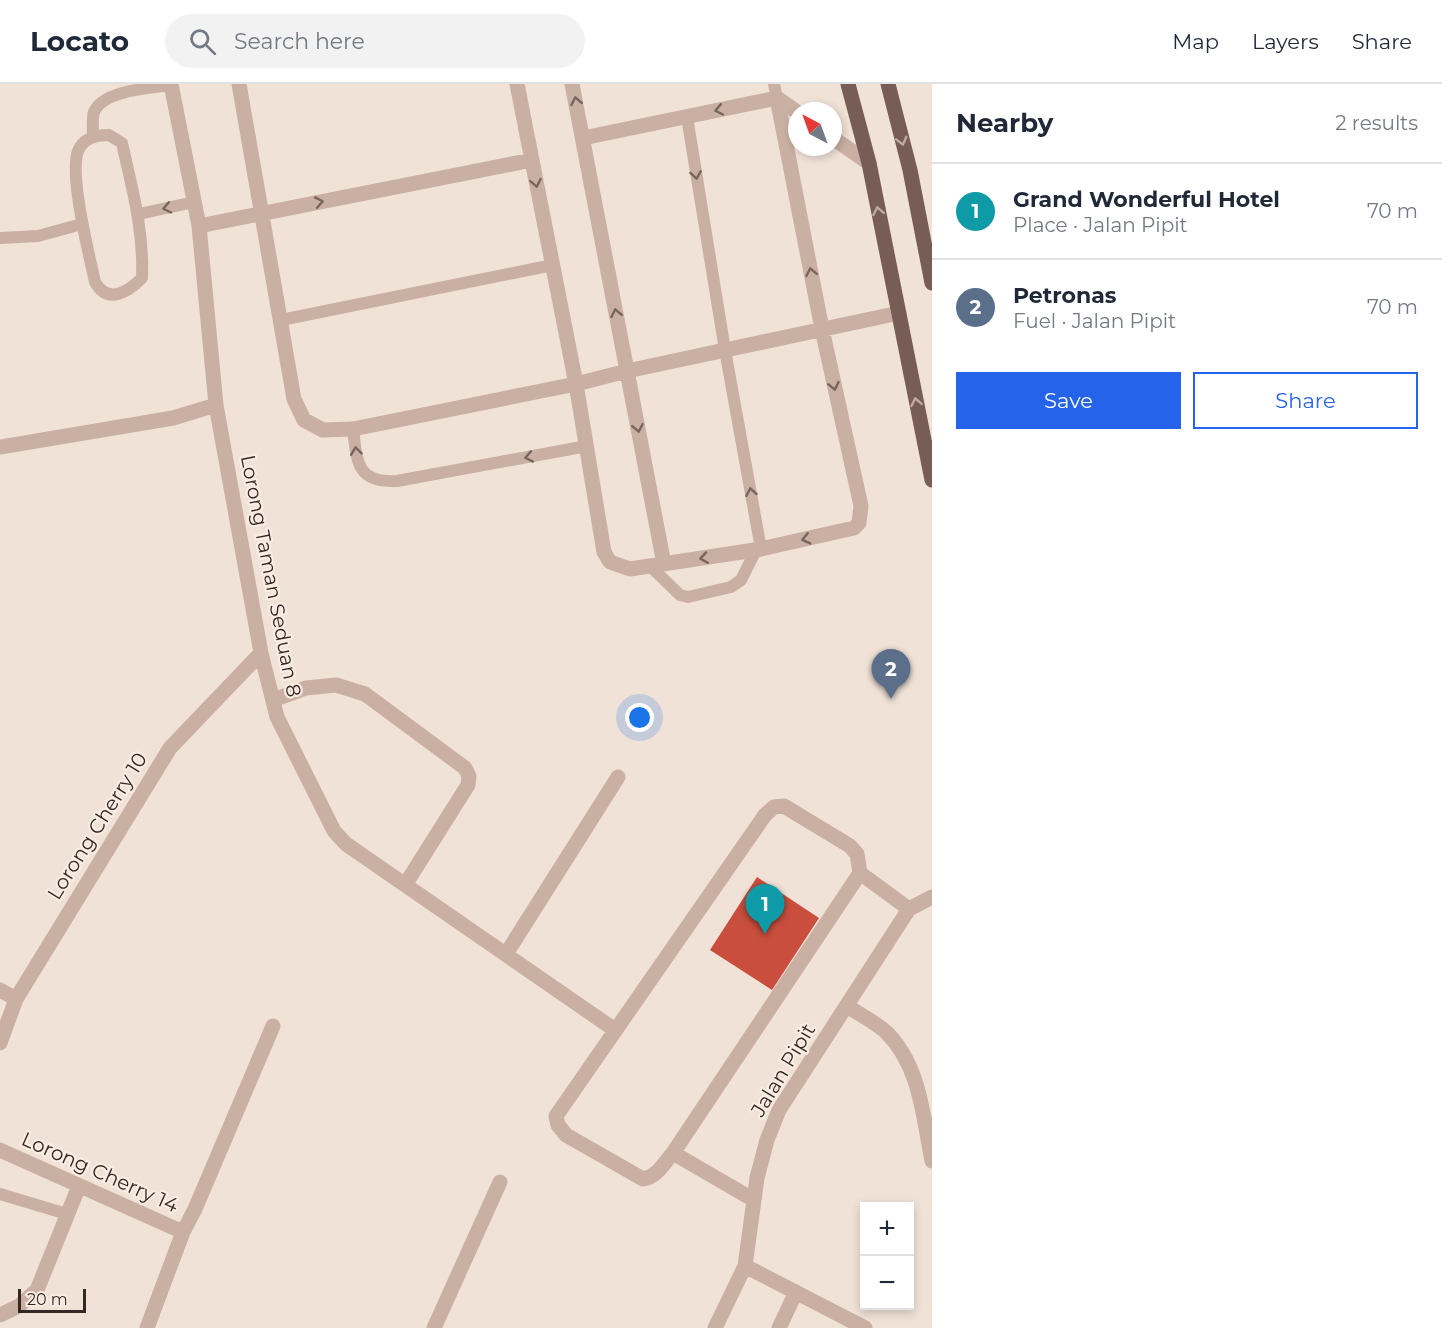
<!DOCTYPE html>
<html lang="en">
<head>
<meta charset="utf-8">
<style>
	:root { --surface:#fff; --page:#f2f2f3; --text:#1f2937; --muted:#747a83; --line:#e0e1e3; --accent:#2563eb }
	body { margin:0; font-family:Montserrat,sans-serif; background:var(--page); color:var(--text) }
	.controls { position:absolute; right:18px; bottom:18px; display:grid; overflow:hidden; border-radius:0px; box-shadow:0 3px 9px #0003 }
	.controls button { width:54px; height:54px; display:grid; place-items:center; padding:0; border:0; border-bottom:2px solid var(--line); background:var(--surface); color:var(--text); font:30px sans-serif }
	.compass { position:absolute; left:788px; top:18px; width:54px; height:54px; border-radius:50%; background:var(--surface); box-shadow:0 3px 9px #0003; rotate:319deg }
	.scale { position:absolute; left:18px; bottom:15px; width:68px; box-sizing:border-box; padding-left:6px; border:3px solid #342825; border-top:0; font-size:16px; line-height:21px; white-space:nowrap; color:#342825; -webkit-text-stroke:4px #f9ece3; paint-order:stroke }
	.you { position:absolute; left:640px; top:634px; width:21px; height:21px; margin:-15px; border:4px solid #fff; border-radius:50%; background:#1a73e8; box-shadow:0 0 0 9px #1a73e833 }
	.badge { display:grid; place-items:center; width:39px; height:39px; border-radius:50%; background:var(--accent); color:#fff; font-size:20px; font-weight:700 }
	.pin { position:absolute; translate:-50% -50px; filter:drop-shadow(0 2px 3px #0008) }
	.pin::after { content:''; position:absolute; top:32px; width:21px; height:18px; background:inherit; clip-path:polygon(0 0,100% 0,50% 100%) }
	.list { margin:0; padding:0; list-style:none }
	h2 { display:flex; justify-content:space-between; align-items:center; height:78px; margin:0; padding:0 24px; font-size:26px }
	h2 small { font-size:20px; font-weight:400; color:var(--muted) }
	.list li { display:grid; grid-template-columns:39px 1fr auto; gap:18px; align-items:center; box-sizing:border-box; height:96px; padding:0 24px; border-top:2px solid var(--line) }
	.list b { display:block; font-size:22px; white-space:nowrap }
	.list p { margin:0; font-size:20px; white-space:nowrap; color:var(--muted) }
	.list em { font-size:20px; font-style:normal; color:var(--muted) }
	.actions { display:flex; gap:12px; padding:18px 24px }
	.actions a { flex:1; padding:14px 0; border:2px solid var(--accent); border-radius:0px; text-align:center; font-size:21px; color:var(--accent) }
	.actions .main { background:var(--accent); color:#fff }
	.icon { flex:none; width:33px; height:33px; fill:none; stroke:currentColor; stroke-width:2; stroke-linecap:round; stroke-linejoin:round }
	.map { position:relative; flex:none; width:932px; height:1244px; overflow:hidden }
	header { display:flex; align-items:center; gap:36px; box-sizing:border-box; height:84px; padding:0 30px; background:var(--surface); border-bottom:2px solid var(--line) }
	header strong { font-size:28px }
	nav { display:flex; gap:33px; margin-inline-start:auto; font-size:21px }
	.search { width:420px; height:54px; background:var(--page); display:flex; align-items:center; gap:15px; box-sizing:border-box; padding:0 21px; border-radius:33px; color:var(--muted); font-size:22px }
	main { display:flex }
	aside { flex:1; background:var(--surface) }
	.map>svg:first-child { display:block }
	.building { fill:#c94e3d }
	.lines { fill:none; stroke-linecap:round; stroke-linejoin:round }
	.service { stroke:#c9b0a3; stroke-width:12 }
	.minor { stroke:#c9b0a3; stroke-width:15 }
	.primary { stroke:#775d56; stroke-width:15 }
	.oneway { stroke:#77655e }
	.oneway2 { stroke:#beaca4 }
	.labels { text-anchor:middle; stroke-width:4.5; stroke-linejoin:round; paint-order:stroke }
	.street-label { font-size:20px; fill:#342825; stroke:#f9ece3 }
</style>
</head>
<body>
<header>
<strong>Locato</strong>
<div class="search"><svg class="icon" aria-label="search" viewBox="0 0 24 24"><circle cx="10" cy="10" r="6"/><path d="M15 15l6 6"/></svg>Search here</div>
<nav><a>Map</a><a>Layers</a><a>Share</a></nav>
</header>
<main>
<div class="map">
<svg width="932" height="1244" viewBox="0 0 932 1244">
	<rect width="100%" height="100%" fill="#f1e2d7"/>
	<!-- building -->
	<path class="building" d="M757,793L819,834L772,906L710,866Z"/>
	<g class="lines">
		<!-- service -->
		<path class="service" d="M774,0L777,14
			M687,33L725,266L761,465
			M109,51L122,59C132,104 144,147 142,194C128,208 108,221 95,198C89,170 69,91 78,67C83,54 96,51 109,51Z
			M93,52C93,45 92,34 94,28C103,6 151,4 171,1
			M139,130L194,118
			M0,154L38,152L82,140
			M281,236L553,181
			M353,345C357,379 357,399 397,397L587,362
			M650,482L680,511L688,513L731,503L741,496L756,466
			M0,1110L67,1130"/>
		<!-- minor -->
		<path class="minor" d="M171,0L199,142L216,321L261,569L277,633L334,747L346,760L615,946
			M239,0L294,315L304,336L323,346L353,345L576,300L627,287L899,229
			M517,0L576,300L604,468L610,478L630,485L761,465L854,444L859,439L861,422L822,245L777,14
			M572,0L664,480
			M583,54L777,14L797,28
			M833,54L869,79
			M199,142L532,76
			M0,363L173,334L216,321
			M273,616L306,604L336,601L365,610L465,684L469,692L468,701L405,801
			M784,722L850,762L857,770L860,789L673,1069C664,1079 657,1093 643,1095L566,1051L558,1041L556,1032L765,731L774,723Z
			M860,789L909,825
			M506,870L618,693
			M0,906L16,915
			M847,922C859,930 875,938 886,948C920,981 923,1032 932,1077
			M0,959L16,915L170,664L261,569
			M0,1066L183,1148
			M673,1069L754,1116
			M745,1182L865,1244
			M0,1231L19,1222L37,1206L79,1102
			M147,1244L183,1148L195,1125L273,942
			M434,1244L500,1098
			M715,1244L745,1182L757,1094L767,1056L779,1026L909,825L932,813
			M779,1244L796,1208"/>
		<!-- primary -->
		<path class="primary" d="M848,0L869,79L932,396
			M888,0L910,86L932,199"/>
	</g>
	<!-- one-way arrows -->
	<defs><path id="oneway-chevron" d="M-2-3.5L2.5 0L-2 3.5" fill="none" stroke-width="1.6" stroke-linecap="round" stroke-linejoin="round" transform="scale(1.5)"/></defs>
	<g class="oneway">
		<use href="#oneway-chevron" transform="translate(576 17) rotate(-101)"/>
		<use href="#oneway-chevron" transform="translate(719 26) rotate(168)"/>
		<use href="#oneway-chevron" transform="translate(696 91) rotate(81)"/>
		<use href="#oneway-chevron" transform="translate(536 99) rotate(79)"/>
		<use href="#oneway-chevron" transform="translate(319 118) rotate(-11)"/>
		<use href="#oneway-chevron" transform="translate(167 124) rotate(168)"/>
		<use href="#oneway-chevron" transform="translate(811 188) rotate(-101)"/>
		<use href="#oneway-chevron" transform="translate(616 229) rotate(-101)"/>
		<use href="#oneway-chevron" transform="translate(834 302) rotate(78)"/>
		<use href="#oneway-chevron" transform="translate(638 344) rotate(79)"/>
		<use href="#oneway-chevron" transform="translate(356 367) rotate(-97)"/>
		<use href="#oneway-chevron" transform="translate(529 373) rotate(169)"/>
		<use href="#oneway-chevron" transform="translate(751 408) rotate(-100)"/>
		<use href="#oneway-chevron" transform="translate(806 455) rotate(167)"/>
		<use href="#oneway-chevron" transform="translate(704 474) rotate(171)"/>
	</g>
	<g class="oneway2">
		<use href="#oneway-chevron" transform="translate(902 57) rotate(76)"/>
		<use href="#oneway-chevron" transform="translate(878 127) rotate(-101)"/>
		<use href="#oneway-chevron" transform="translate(916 318) rotate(-101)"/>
	</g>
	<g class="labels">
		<!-- street labels -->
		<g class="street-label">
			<text transform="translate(271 492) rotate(79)" y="7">Lorong Taman Seduan 8</text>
			<text transform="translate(97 742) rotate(-58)" y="7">Lorong Cherry 10</text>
			<text transform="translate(783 986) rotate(-59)" y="7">Jalan Pipit</text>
			<text transform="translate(100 1088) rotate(24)" y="7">Lorong Cherry 14</text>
		</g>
	</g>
</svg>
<div class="controls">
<button>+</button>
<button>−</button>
</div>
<svg class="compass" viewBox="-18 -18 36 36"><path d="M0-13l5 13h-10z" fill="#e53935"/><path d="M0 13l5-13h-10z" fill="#747a83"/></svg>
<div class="scale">20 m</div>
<div class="you"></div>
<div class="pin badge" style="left:765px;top:850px;background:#0f9aa8">1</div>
<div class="pin badge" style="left:891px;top:615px;background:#5c6f8a">2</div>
</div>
<aside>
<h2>Nearby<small>2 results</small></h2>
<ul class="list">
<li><span class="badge" style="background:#0f9aa8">1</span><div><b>Grand Wonderful Hotel</b><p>Place · Jalan Pipit</p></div><em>70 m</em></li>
<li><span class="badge" style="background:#5c6f8a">2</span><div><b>Petronas</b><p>Fuel · Jalan Pipit</p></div><em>70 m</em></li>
</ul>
<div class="actions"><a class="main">Save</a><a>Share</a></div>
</aside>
</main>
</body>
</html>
